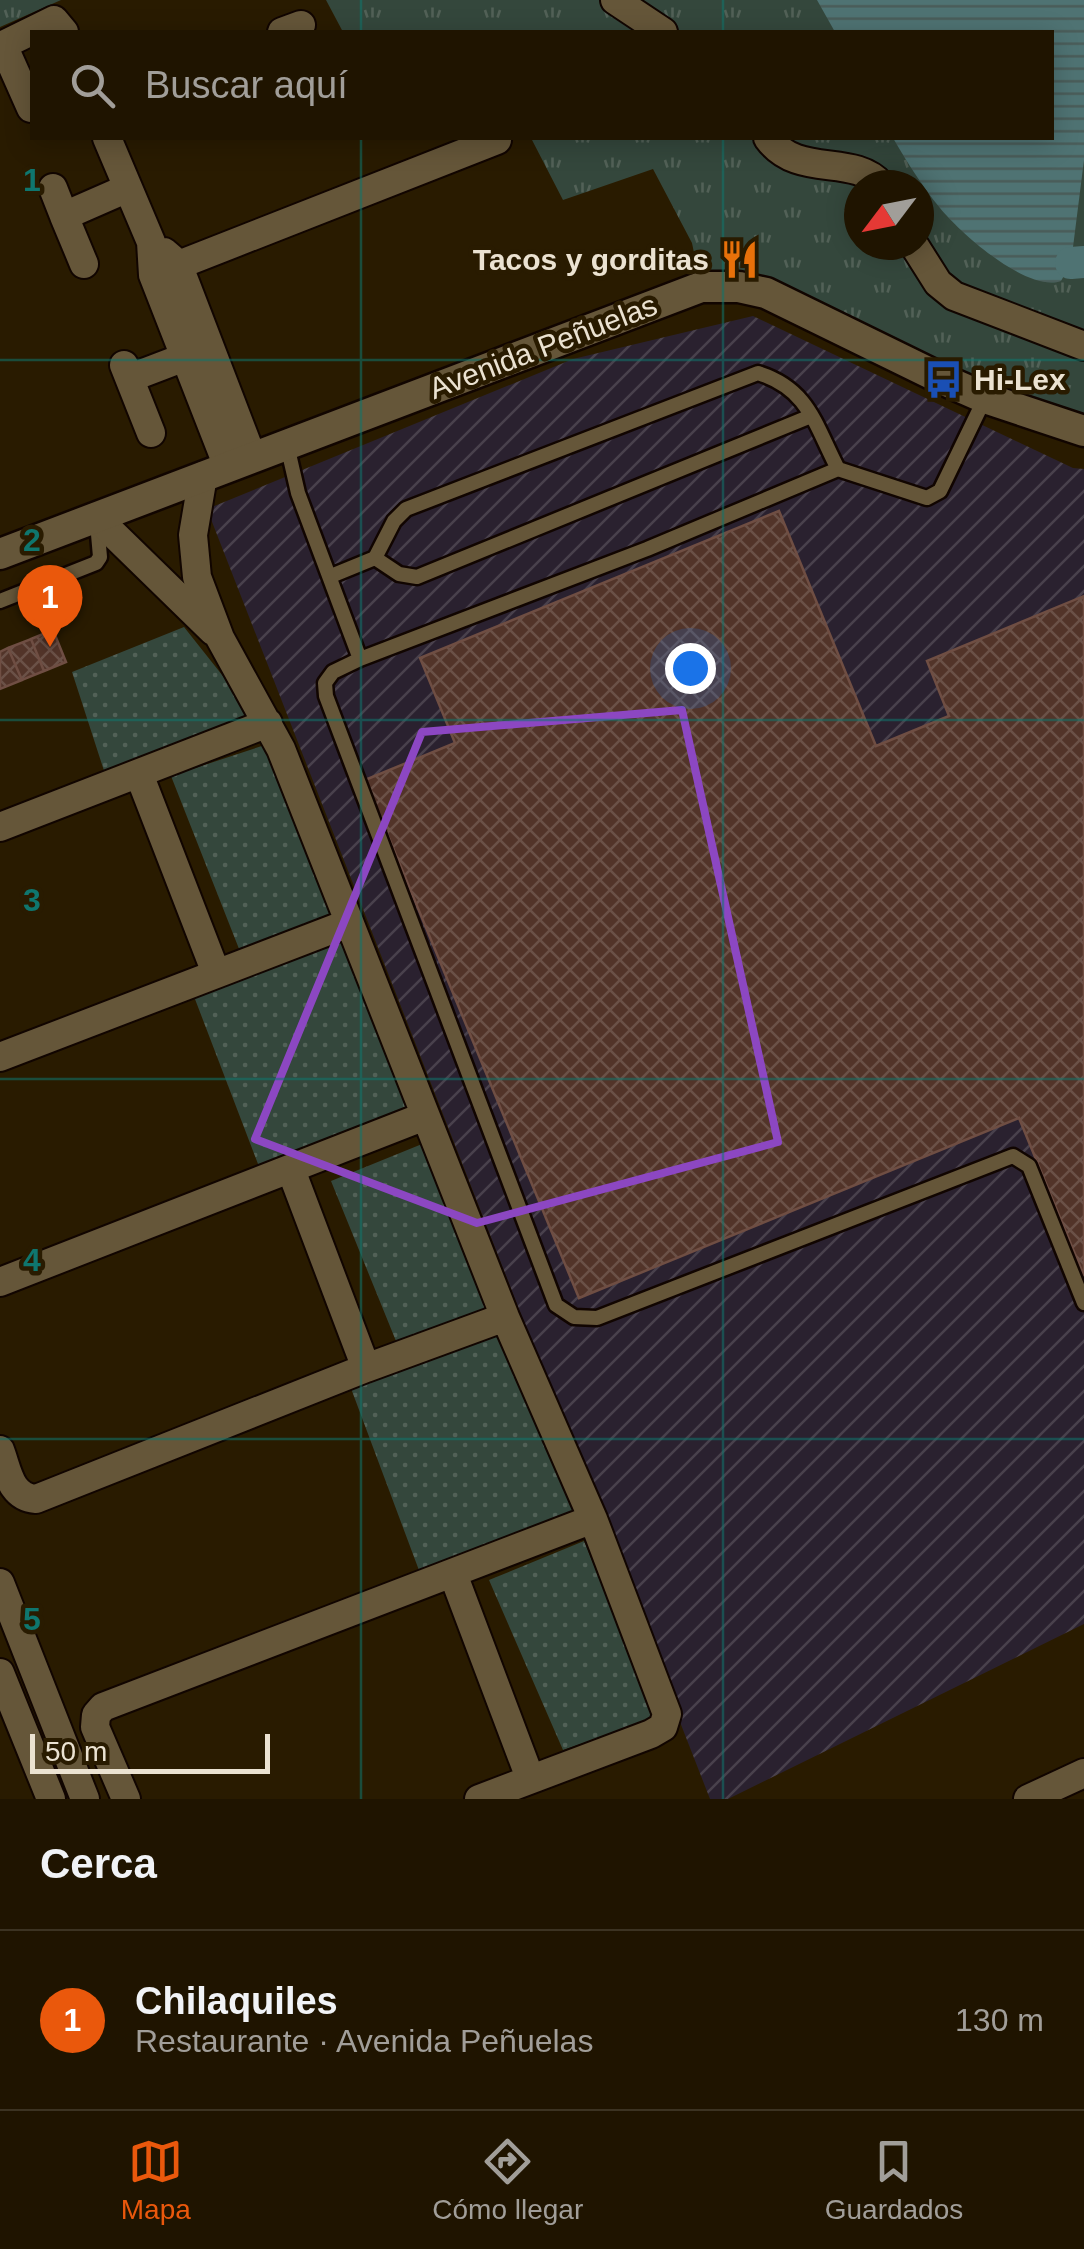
<!DOCTYPE html>
<html lang="es">
<head>
<meta charset="utf-8">
<style>
	:root { --surface:#1f1400; --page:#2c210f; --text:#f1f3f6; --muted:#a19e99; --line:#3c3322; --accent:#ea580c }
	body { margin:0; font-family:Arial,sans-serif; background:var(--page); color:var(--text) }
	.compass { position:absolute; left:844px; top:170px; width:90px; height:90px; border-radius:50%; background:var(--surface); box-shadow:0 5px 25px #0003; rotate:238deg }
	.scale { position:absolute; left:30px; bottom:25px; width:240px; box-sizing:border-box; padding-left:10px; border:5px solid #ebe2d1; border-top:0; font-size:28px; line-height:35px; white-space:nowrap; color:#ebe2d1; -webkit-text-stroke:8px #291b00; paint-order:stroke }
	.you { position:absolute; left:690px; top:668px; width:35px; height:35px; margin:-25px; border:8px solid #fff; border-radius:50%; background:#1a73e8; box-shadow:0 0 0 15px #1a73e833 }
	.badge { display:grid; place-items:center; width:65px; height:65px; border-radius:50%; background:var(--accent); color:#fff; font-size:32px; font-weight:700 }
	.pin { position:absolute; translate:-50% -82px; filter:drop-shadow(0 2px 5px #0008) }
	.pin::after { content:''; position:absolute; top:52px; width:35px; height:30px; background:inherit; clip-path:polygon(0 0,100% 0,50% 100%) }
	.list { margin:0; padding:0; list-style:none }
	h2 { display:flex; justify-content:space-between; align-items:center; height:130px; margin:0; padding:0 40px; font-size:42px }
	h2 small { font-size:32px; font-weight:400; color:var(--muted) }
	.list li { display:grid; grid-template-columns:65px 1fr auto; gap:30px; align-items:center; box-sizing:border-box; height:180px; padding:0 40px; border-top:2px solid var(--line) }
	.list b { display:block; font-size:38px; white-space:nowrap }
	.list p { margin:0; font-size:32px; white-space:nowrap; color:var(--muted) }
	.list em { font-size:32px; font-style:normal; color:var(--muted) }
	.icon { flex:none; width:55px; height:55px; fill:none; stroke:currentColor; stroke-width:2; stroke-linecap:round; stroke-linejoin:round }
	.map { position:relative; flex:none; width:1084px; height:1799px; overflow:hidden }
	.search { position:absolute; background:var(--surface); box-shadow:0 5px 25px #0003; left:30px; right:30px; top:30px; height:110px; display:flex; align-items:center; gap:25px; box-sizing:border-box; padding:0 35px; border-radius:0px; color:var(--muted); font-size:38px }
	.sheet { height:310px; background:var(--surface) }
	nav { display:flex; justify-content:space-around; align-items:center; box-sizing:border-box; height:140px; border-top:2px solid var(--line); background:var(--surface); font-size:28px; color:var(--muted) }
	nav a { display:grid; justify-items:center; gap:5px }
	nav .on { color:var(--accent) }
	.map>svg:first-child { display:block }
	.industrial { fill:url(#industrial-furrows) }
	.grass { fill:url(#grass-dots) }
	.park { fill:url(#park-tufts); fill-rule:evenodd }
	.water { fill:url(#water-rules) }
	.lines { fill:none; stroke-linecap:round; stroke-linejoin:round }
	.canal { stroke:#4f7373; stroke-width:32 }
	.building { fill:url(#building-cross-hatch); stroke:#6f4e43; stroke-width:2.5 }
	.lane-casing { stroke:#110500; stroke-width:19 }
	.street-casing { stroke:#110500; stroke-width:32 }
	.secondary-casing { stroke:#110500; stroke-width:35 }
	.lane { stroke:#655639; stroke-width:14 }
	.street { stroke:#655639; stroke-width:28 }
	.secondary { stroke:#655639; stroke-width:30 }
	.marked { fill:none; stroke:#8c47c2; stroke-width:8; stroke-linejoin:round }
	.grid { fill:none; stroke:#0f766e; stroke-width:2.5; stroke-opacity:0.55 }
	.labels { text-anchor:middle; stroke-width:9; stroke-linejoin:round; paint-order:stroke }
	.poi-label { font-size:30px; font-weight:bold; fill:#ebe2d1; stroke:#291b00; text-anchor:end }
	.street-label { font-size:30px; fill:#ebe2d1; stroke:#291b00 }
	.grid-label { font-size:32px; text-anchor:middle; font-weight:bold; fill:#0f766e; stroke:#291b00; stroke-width:9; stroke-linejoin:round; paint-order:stroke }
</style>
</head>
<body>
<div class="map">
<svg width="1084" height="1799" viewBox="0 0 1084 1799">
	<defs>
		<pattern id="industrial-furrows" width="10" height="10" patternUnits="userSpaceOnUse" patternTransform="scale(2.5)"><rect width="10" height="10" fill="#2a212f"/><path d="M-1 1l2-2M0 10L10 0M9 11l2-2" fill="none" stroke="#49414c"/></pattern>
		<pattern id="grass-dots" width="8" height="8" patternUnits="userSpaceOnUse" patternTransform="scale(2.5)"><rect width="8" height="8" fill="#34473c"/><path d="M2 2h.1M6 6h.1" fill="none" stroke="#526157" stroke-width="1.8" stroke-linecap="round"/></pattern>
		<pattern id="park-tufts" width="24" height="20" patternUnits="userSpaceOnUse" patternTransform="scale(2.5)"><rect width="24" height="20" fill="#34473c"/><path d="M3 7l-1-3M5 7V3M7 7l1-3M15 17l-1-3M17 17v-4M19 17l1-3" fill="none" stroke="#526157"/></pattern>
		<pattern id="water-rules" width="6" height="5" patternUnits="userSpaceOnUse" patternTransform="scale(2.5)"><rect width="6" height="5" fill="#4f7373"/><path d="M0 2.5h6" fill="none" stroke="#4a5c59"/></pattern>
		<pattern id="building-cross-hatch" width="8" height="8" patternUnits="userSpaceOnUse" patternTransform="scale(2.5)"><rect width="8" height="8" fill="#523429"/><path d="M0 0l8 8M0 8l8-8" fill="none" stroke="#6b5147"/></pattern>
	</defs>
	<rect width="100%" height="100%" fill="#291b00"/>
	<!-- industrial -->
	<path class="industrial" d="M753,316L1073,468L1084,469V1624L728,1799H710L207,509L573,359Z"/>
	<!-- grass -->
	<path class="grass" d="M184,627L257,719L107,780L72,672Z
		M268,744L339,916L243,959L171,776Z
		M349,924L422,1114L263,1177L190,986Z
		M427,1142L497,1311L398,1346L331,1181Z
		M498,1313L591,1516L420,1573L343,1367Z
		M584,1541L656,1718L563,1750L489,1580Z"/>
	<!-- park -->
	<path class="park" d="M0,0H61L0,27Z
		M326,0H1084V431L766,293L701,287L692,243L653,169L563,200L531,138H1052V32H343ZM859,185H919V245H859Z"/>
	<!-- water -->
	<path class="water" d="M817,0H1084V160L1071,263L1061,281C1028,293 961,234 940,208C922,186 907,162 893,138H1052V32H835Z"/>
	<g class="lines">
		<!-- canal -->
		<path class="canal" d="M1071,263L1084,262"/>
	</g>
	<!-- building -->
	<path class="building" d="M779,511L876,746L949,716L927,661L1084,596V1276L1019,1118L579,1298L365,780L455,743L420,658Z
		M53,630L66,662L44,671L31,639Z
		M31,639L44,671L22,680L8,648Z
		M8,648L22,680L0,689V652Z"/>
	<g class="lines">
		<defs>
			<path id="lane" d="M287,445L298,493L360,659L647,549L838,469L927,498L940,491L985,398
				M375,558L399,574L417,577L811,416
				M331,576L375,558L394,521L406,509L758,373C809,389 815,425 838,469
				M0,601L96,563L100,557L97,523
				M360,659L333,672L325,683L326,696L556,1305L574,1317L597,1318L1013,1156L1029,1166L1084,1303"/>
			<path id="street" d="M615,0L663,32
				M282,32L301,25
				M31,108L3,45L54,20L64,32
				M107,138L151,242L153,275L228,467
				M768,138C798,179 853,153 881,185
				M53,188L64,216
				M914,245L938,283L954,296L1084,346
				M164,252L178,264L252,457
				M84,264L64,216L128,188
				M153,275L497,140
				M124,365L151,433
				M130,378L185,357
				M203,476L193,535L197,577L220,638L281,749L505,1317L593,1519L667,1714L663,1727L651,1734L479,1799
				M96,517L213,631
				M139,774L216,973
				M0,827L268,723
				M0,1057L349,923
				M291,1170L366,1368
				M0,1282L425,1116
				M0,1450C8,1471 10,1497 36,1499L366,1368L505,1317
				M453,1574L530,1778
				M0,1583L85,1799
				M0,1673L51,1799
				M126,1799L95,1727L96,1715L103,1707L593,1519
				M1028,1799L1084,1773"/>
			<path id="secondary" d="M0,554L701,287H739L766,293L944,380L985,398L1084,431"/>
		</defs>
		<!-- lane casing -->
		<use href="#lane" class="lane-casing"/>
		<!-- street casing -->
		<use href="#street" class="street-casing"/>
		<!-- secondary casing -->
		<use href="#secondary" class="secondary-casing"/>
		<!-- lane -->
		<use href="#lane" class="lane"/>
		<!-- street -->
		<use href="#street" class="street"/>
		<!-- secondary -->
		<use href="#secondary" class="secondary"/>
	</g>
	<!-- marked area -->
	<path class="marked" d="M682,710L778,1142L477,1223L255,1139L422,732Z"/>
	<!-- grid -->
	<path class="grid" d="M361,0V32M723,0V32M361,138V1799M723,138V1799M0,360H1084M0,720H1084M0,1079H1084M0,1439H1084"/>
	<!-- icons -->
	<defs>
		<symbol id="restaurant-bare" viewBox="-9 -9 18 18"><path d="M-5-6h1v4h1v-4h1v4h1v-4h1v5L-1.5 .5V6h-2V.5L-5-1ZM5-6V6H3V1.5H1.5Q1.5-4 5-6Z" fill="#e8710a" stroke="#291b00" stroke-width="2.5" paint-order="stroke"/></symbol>
		<symbol id="bus-bare" viewBox="-9 -9 18 18"><path d="M-5-6H5V4H4V6H2V4H-2V6H-4V4H-5ZM-3.5-4V0h7V-4ZM-3.5 1.2v1.5H-2V1.2ZM2 1.2v1.5H3.5V1.2Z" fill="#1a4fb4" stroke="#291b00" stroke-width="2.5" paint-order="stroke"/></symbol>
	</defs>
	<g fill-rule="evenodd">
		<use href="#restaurant-bare" x="712" y="232" width="55" height="55"/>
		<use href="#bus-bare" x="916" y="352" width="55" height="55"/>
	</g>
	<g class="labels">
		<!-- poi labels -->
		<g class="poi-label">
			<text x="709" y="270">Tacos y gorditas</text>
			<text x="974" y="390" text-anchor="start">Hi-Lex</text>
		</g>
		<!-- street labels -->
		<g class="street-label">
			<text transform="translate(543 347) rotate(-21)" y="10">Avenida Peñuelas</text>
		</g>
	</g>
	<g class="grid-label">
		<text x="32" y="191">1</text>
		<text x="32" y="551">2</text>
		<text x="32" y="911">3</text>
		<text x="32" y="1271">4</text>
		<text x="32" y="1630">5</text>
	</g>
</svg>
<svg class="compass" viewBox="-18 -18 36 36"><path d="M0-13l5 13h-10z" fill="#e53935"/><path d="M0 13l5-13h-10z" fill="#a19e99"/></svg>
<div class="scale">50 m</div>
<div class="you"></div>
<div class="pin badge" style="left:50px;top:647px">1</div>
<div class="search"><svg class="icon" aria-label="search" viewBox="0 0 24 24"><circle cx="10" cy="10" r="6"/><path d="M15 15l6 6"/></svg>Buscar aquí</div>
</div>
<section class="sheet">
<h2>Cerca<small></small></h2>
<ul class="list">
<li><span class="badge">1</span><div><b>Chilaquiles</b><p>Restaurante · Avenida Peñuelas</p></div><em>130 m</em></li>
</ul>
</section>
<nav>
<a class="on"><svg class="icon" aria-label="map" viewBox="0 0 24 24"><path d="M3 6l6-2 6 2 6-2v14l-6 2-6-2-6 2zM9 4v14M15 6v14"/></svg>Mapa</a>
<a><svg class="icon" aria-label="directions" viewBox="0 0 24 24"><path d="M12 3l9 9-9 9-9-9zM9 14v-3h6M13 9l2 2-2 2"/></svg>Cómo llegar</a>
<a><svg class="icon" aria-label="saved" viewBox="0 0 24 24"><path d="M7 4h10v16l-5-4-5 4z"/></svg>Guardados</a>
</nav>
</body>
</html>
